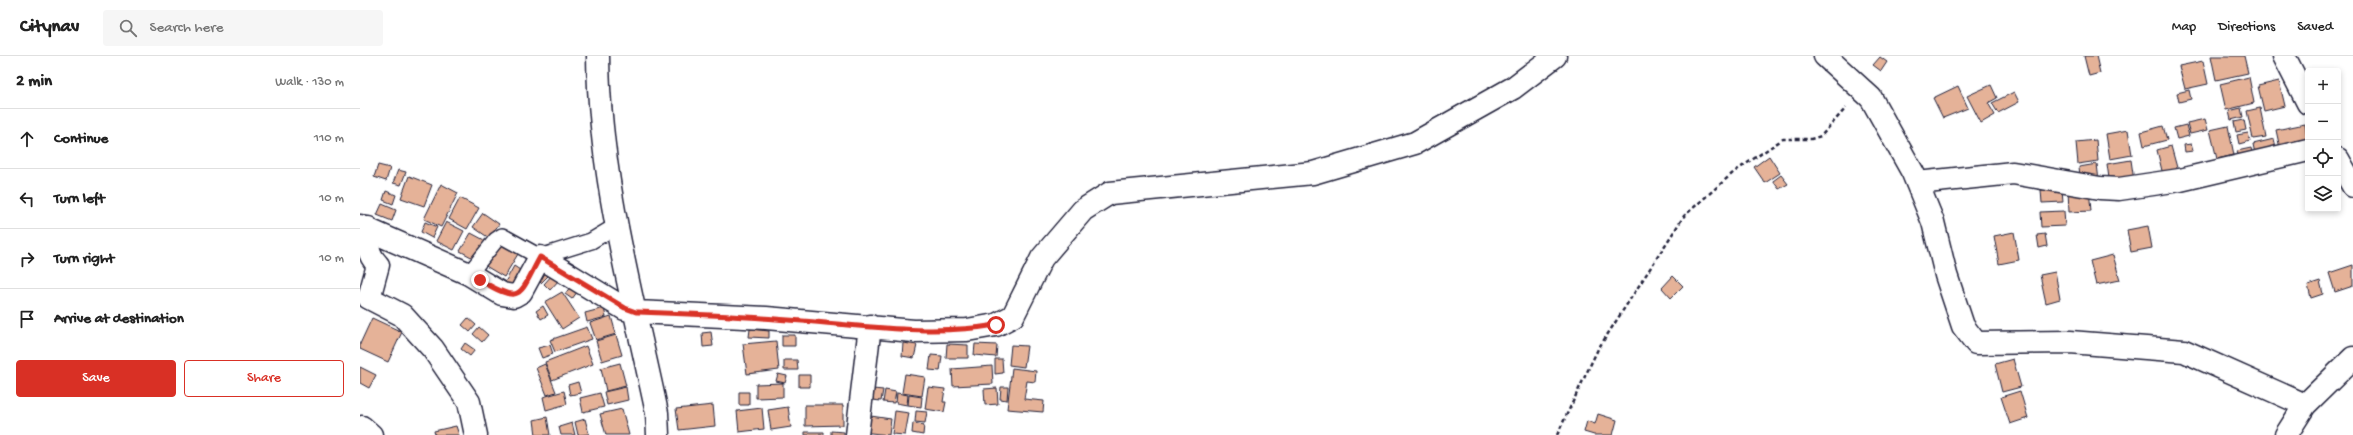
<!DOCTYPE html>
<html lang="en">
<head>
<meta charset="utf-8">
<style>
	:root { --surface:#fff; --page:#f6f6f6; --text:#222; --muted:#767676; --line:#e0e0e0; --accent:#d93025 }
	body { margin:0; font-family:"Gochi Hand",sans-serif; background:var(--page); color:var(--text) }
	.controls { position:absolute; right:12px; top:12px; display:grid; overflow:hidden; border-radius:4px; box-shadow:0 2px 6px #0003 }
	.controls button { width:36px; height:36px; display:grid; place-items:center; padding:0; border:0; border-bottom:1px solid var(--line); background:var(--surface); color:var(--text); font:20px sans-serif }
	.stop { position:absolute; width:12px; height:12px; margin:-9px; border:3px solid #d93025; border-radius:50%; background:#fff }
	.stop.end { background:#d93025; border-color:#fff; box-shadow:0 1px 4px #0008 }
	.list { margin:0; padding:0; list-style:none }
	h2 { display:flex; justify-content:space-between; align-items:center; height:52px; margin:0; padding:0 16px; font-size:17px }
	h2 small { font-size:13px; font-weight:400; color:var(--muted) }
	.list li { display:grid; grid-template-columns:26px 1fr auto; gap:12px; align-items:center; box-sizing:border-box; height:60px; padding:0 16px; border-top:1px solid var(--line) }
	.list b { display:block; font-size:15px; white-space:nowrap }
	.list em { font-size:13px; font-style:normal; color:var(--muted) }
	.actions { display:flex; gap:8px; padding:12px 16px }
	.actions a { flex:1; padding:9px 0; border:1px solid var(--accent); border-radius:4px; text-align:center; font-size:14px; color:var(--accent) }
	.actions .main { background:var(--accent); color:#fff }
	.icon { flex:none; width:22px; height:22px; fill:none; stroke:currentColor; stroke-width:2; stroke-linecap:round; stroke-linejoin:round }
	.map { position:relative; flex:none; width:1993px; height:379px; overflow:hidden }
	header { display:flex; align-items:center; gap:24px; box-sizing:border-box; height:56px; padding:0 20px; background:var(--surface); border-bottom:1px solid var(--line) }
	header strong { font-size:19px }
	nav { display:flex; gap:22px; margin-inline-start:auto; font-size:14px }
	.search { width:280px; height:36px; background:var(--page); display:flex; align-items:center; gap:10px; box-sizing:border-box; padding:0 14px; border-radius:4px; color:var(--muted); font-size:15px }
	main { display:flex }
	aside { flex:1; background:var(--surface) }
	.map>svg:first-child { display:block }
	.building { fill:#e5b298; stroke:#22223b }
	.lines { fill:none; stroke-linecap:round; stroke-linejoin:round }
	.lane-casing { stroke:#22223b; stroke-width:18 }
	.street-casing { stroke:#22223b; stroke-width:25 }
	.path { stroke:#22223b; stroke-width:2.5; stroke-dasharray:4 3; stroke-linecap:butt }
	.lane { stroke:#fff; stroke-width:15 }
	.street { stroke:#fff; stroke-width:22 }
	.route { stroke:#d93025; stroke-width:5 }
</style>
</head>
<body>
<header>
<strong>Citynav</strong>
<div class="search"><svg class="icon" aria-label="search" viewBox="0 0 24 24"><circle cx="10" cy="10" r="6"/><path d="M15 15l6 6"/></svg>Search here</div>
<nav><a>Map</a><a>Directions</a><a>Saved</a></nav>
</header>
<main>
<aside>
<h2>2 min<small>Walk · 130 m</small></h2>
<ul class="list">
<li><svg class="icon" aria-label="ahead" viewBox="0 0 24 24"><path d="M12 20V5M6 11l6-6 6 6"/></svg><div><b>Continue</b></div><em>110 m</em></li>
<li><svg class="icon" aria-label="left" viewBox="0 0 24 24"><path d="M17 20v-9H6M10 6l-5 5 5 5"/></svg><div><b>Turn left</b></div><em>10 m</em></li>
<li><svg class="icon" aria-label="right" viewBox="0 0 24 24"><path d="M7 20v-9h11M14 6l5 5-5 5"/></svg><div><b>Turn right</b></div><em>10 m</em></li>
<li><svg class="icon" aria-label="arrive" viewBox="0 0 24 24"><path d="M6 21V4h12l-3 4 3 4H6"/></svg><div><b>Arrive at destination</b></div></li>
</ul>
<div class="actions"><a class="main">Save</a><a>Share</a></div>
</aside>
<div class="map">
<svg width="1993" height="379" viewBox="0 0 1993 379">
	<rect width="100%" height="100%" fill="#fff"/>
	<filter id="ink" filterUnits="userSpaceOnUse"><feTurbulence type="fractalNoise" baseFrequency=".025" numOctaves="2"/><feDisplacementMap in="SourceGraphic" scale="8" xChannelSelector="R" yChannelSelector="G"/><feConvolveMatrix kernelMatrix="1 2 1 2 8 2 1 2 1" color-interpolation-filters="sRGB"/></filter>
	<g filter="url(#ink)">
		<!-- building -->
		<path class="building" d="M1724,0H1736L1740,17L1729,20Z
			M1851,0H1884L1888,17L1856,24Z
			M1520,1L1527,6L1521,15L1513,9Z
			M1843,5L1848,28L1825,33L1819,10Z
			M1889,21L1894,47L1866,54L1860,28Z
			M1919,25L1925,50L1904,55L1898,30Z
			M1631,29L1637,42L1628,47L1635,59L1621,67L1607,40Z
			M1598,30L1608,52L1583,62L1573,42Z
			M1829,34L1831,43L1819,46L1817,37Z
			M1654,36L1659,46L1638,57L1632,47Z
			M1881,52L1883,61L1871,64L1869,55Z
			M1900,52L1906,81L1893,83L1887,55Z
			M1845,63L1848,74L1830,78L1827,67Z
			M1884,64L1886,74L1876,76L1874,66Z
			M1945,68L1948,91L1921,97L1916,74Z
			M1826,69L1829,80L1817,83L1814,72Z
			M1803,70L1807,84L1784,90L1781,76Z
			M1868,70L1874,99L1857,103L1850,74Z
			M1768,74L1772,99L1750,103L1746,78Z
			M1888,77L1890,85L1879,88L1877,79Z
			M1914,83L1918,99L1896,103L1893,88Z
			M1736,84L1738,105L1718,108L1716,86Z
			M1831,88L1833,95L1825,96L1824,89Z
			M1811,90L1819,119L1804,123L1797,94Z
			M1891,92L1894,105L1880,108L1877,95Z
			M1409,100L1420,117L1405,127L1394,111Z
			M1771,104L1774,125L1750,129L1747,108Z
			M1737,108L1739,125L1721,127L1719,111Z
			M18,109L30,112L26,125L14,121Z
			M38,114L46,116L41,129L33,127Z
			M1421,119L1428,128L1419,133L1413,125Z
			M49,120L72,129L64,150L41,142Z
			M81,128L98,137L81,171L64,163Z
			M1702,133L1703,146L1682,147L1681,134Z
			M1729,133L1731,155L1709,156L1708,134Z
			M26,135L36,139L33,148L23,144Z
			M100,142L119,152L107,173L89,163Z
			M22,148L36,154L32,165L17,159Z
			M1704,155L1705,170L1681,171L1680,156Z
			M123,157L139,168L129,182L113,171Z
			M65,166L77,171L72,182L61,176Z
			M86,166L104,175L94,194L76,185Z
			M1788,170L1792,192L1771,196L1767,174Z
			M1654,176L1659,204L1639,208L1634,180Z
			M111,177L126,185L115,203L100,195Z
			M1685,178L1687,190L1679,192L1677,179Z
			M138,186L158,198L144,221L124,209Z
			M1753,199L1760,224L1736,229L1730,205Z
			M182,209L191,217L181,227L172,219Z
			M1993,209V230L1975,236L1969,217Z
			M154,210L163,216L154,234L144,228Z
			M1695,216L1700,243L1686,247L1680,219Z
			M193,218L200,223L190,234L184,228Z
			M1313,220L1323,230L1311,242L1302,232Z
			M1960,225L1963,238L1951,242L1948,229Z
			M213,227L220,232L212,243L205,238Z
			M202,236L219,262L202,273L185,246Z
			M183,250L188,259L181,263L176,255Z
			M244,252L246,261L227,266L225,257Z
			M251,260L256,278L236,284L230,267Z
			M12,262L42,276L28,306L0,293V288Z
			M108,262L116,269L110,276L102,269Z
			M119,271L128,279L122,286L113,278Z
			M227,271L232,283L195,296L190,284Z
			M390,273L409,275V282L389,281Z
			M351,276L353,290L343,291L342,277Z
			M256,279L262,299L242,305L236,285Z
			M422,279H435V290H422Z
			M416,285L419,314L387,318L383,288Z
			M105,287L115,294L110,300L101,293Z
			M543,287L557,289L554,302L542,300Z
			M587,288L608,289V302H586Z
			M615,288L637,289L636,301L614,299Z
			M190,289L193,298L182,302L178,292Z
			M651,289L667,290L664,311L649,309Z
			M226,290L233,308L192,324L185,306Z
			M571,299L582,300L580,315L569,314Z
			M635,303H642L643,317L635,318Z
			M1653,303L1661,331L1642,336L1635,308Z
			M424,304H437L438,314H424Z
			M260,307L266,330L246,335L241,312Z
			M185,308L196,336L187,339L176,312Z
			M632,310L633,328L593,330L592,313Z
			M0,311L16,319L9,332L0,327Z
			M652,312L676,315L675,326L667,325L664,343L684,345L683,356L647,353Z
			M418,318L427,320L425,327L416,325Z
			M545,318L565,321L562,340L542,337Z
			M439,319H450V331H439Z
			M218,326L221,337L210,339L208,329Z
			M423,327V341L396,342V328Z
			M266,331L268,344L247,349L244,336Z
			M568,331L585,333L583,346H586L584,356L565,353Z
			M641,331H648L647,344L640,343Z
			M637,332L638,348L625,349L624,333Z
			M513,333L523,334L521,345L512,344Z
			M525,334L536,336L534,347L523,346Z
			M204,335L207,348L186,354L183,341Z
			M1660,335L1668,362L1650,368L1641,341Z
			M379,336H389V349H379Z
			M240,337L244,351L223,356L220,342Z
			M537,337L548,339L547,349L536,347Z
			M549,339L562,341L561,351L548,349Z
			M353,349L355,370L319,374L316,353Z
			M445,349H483V369L445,370Z
			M428,351L431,371L411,374L408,354Z
			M402,352L404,373L379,376L377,355Z
			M262,353L269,379H246L240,358Z
			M535,355L549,357L545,379L532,378Z
			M556,355L567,356L565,367L555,366Z
			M1238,358L1257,364L1253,379H1234L1224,376L1227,365L1235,368Z
			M504,359L531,363L529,379L502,376Z
			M187,361L190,379H176L174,364Z
			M225,363L229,378L218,379L215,366Z
			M212,367L215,379H201L199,371Z
			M553,367L564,369L563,379L552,377Z
			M96,370L99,379H75L74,375Z
			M471,375L484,376V379H471Z
			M445,376H464V379H445Z"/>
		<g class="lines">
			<defs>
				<path id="lane" d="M109,218L136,184L142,180L180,201L231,185L256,170"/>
				<path id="street" d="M238,0C239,121 272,238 297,357L298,379
					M1465,0L1511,42L1553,117L1573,166L1586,219L1603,270L1616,287L1710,286L1824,295L1945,349
					M1924,0L1948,47
					M1978,103L1993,130
					M1557,127L1653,117L1740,132L1759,133L1820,124L1948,94
					M0,170L109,218L142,238L154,240L161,236L180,201L265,253L276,256L406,262L554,275L607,274L636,269L653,260L682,202L723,154L750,137L953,117L1055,87L1153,32L1195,0
					M8,172C7,187 7,198 18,209L9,242L42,259L73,293L109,346L116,379
					M2,371L11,379
					M497,379L510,270
					M1926,379L1945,349L1993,302"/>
			</defs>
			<!-- lane casing -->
			<use href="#lane" class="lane-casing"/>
			<!-- street casing -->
			<use href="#street" class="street-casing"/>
			<!-- path -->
			<path class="path" d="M1197,379L1238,293L1324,160L1374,116L1423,83H1451L1461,80L1486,52"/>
			<!-- lane -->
			<use href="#lane" class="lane"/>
			<!-- street -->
			<use href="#street" class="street"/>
		</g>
	</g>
	<g class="lines" filter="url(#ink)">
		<!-- route -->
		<path class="route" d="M120,224C163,250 159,239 180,201L265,252L276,256C331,258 387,260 442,265C507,270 571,280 636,269"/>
	</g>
</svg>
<div class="controls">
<button>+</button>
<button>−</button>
<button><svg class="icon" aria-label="locate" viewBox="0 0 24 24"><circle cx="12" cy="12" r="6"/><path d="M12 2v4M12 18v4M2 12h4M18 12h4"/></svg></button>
<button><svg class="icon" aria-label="layers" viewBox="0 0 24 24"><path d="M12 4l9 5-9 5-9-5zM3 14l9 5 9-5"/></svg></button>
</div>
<div class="stop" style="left:636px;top:269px"></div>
<div class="stop end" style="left:120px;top:224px"></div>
</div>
</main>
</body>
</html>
